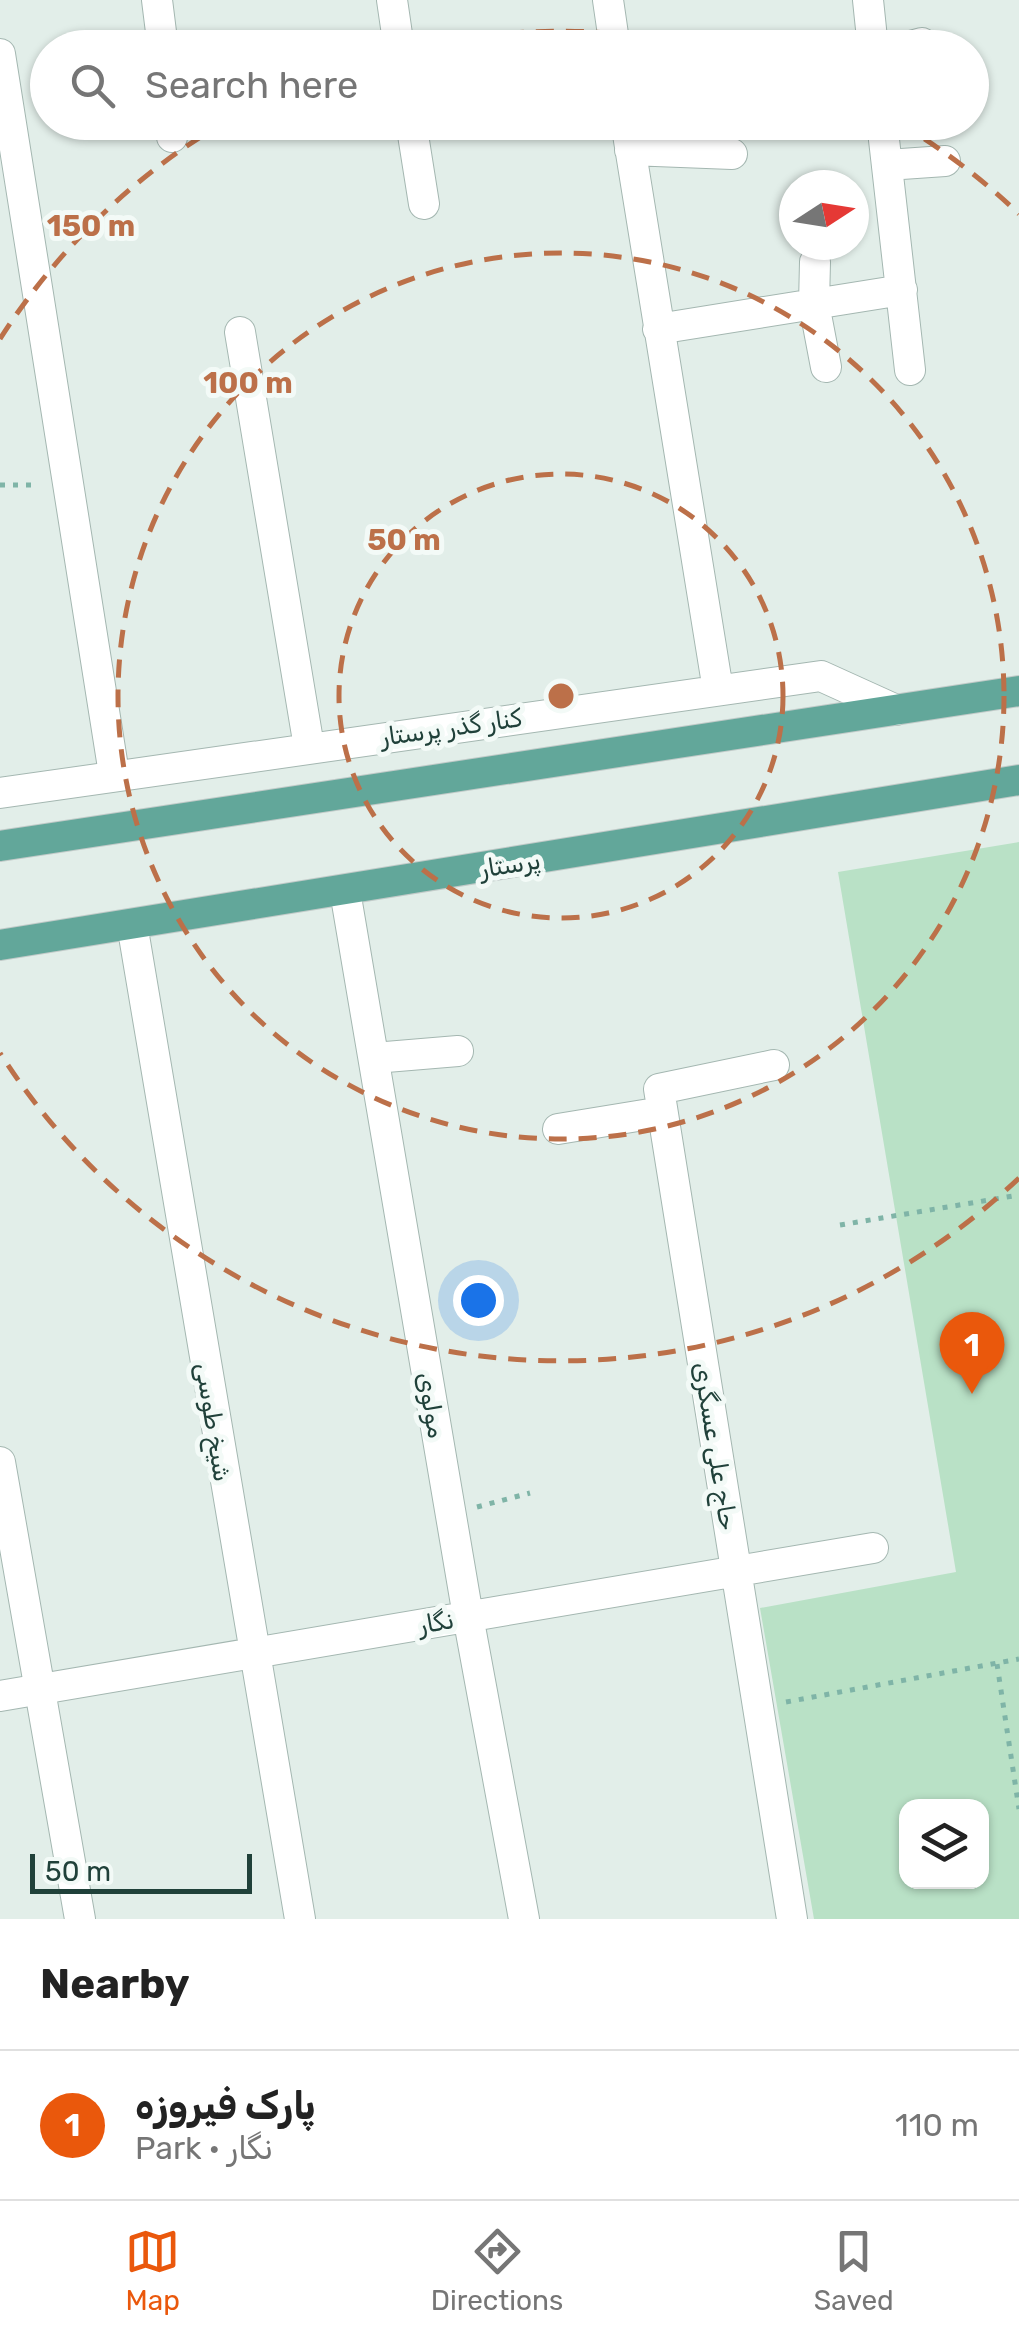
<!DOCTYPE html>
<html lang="en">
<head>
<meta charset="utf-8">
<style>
	:root { --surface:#fff; --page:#f2f2f2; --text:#222; --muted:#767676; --line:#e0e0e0; --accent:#ea580c }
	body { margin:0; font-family:Rubik,"Noto Sans Arabic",sans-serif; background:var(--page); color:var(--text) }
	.controls { position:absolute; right:30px; bottom:30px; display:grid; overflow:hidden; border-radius:20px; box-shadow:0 2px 8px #0004 }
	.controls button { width:90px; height:90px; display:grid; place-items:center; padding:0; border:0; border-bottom:2px solid var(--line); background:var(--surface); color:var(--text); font:50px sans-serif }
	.compass { position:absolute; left:779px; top:170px; width:90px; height:90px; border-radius:50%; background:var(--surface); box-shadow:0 2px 8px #0004; rotate:78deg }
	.scale { position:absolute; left:30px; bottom:25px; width:222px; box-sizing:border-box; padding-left:10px; border:5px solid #20413a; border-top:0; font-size:28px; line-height:35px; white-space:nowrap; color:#20413a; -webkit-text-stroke:8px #f3faf7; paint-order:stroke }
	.you { position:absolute; left:478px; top:1300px; width:35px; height:35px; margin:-25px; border:8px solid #fff; border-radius:50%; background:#1a73e8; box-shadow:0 0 0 15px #1a73e833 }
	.badge { display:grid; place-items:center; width:65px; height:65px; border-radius:50%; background:var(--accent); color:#fff; font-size:32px; font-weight:700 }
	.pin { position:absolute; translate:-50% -82px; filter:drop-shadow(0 2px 5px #0008) }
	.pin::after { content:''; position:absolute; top:52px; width:35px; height:30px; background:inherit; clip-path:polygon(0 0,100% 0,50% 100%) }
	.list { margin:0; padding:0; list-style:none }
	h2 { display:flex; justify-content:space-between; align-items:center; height:130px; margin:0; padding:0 40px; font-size:42px }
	h2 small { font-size:32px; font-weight:400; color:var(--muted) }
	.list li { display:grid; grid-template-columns:65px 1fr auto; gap:30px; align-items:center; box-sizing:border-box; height:150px; padding:0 40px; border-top:2px solid var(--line) }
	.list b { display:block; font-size:38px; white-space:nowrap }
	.list p { margin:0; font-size:32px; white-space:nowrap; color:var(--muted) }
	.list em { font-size:32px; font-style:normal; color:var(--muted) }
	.icon { flex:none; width:55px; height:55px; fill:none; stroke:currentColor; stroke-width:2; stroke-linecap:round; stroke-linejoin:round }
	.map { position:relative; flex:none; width:1019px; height:1919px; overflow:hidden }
	.search { position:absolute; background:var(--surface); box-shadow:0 2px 8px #0004; left:30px; right:30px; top:30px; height:110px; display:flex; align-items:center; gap:25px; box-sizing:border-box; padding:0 35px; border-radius:55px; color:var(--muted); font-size:38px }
	.sheet { height:280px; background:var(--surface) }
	nav { display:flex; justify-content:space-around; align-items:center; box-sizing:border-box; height:140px; border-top:2px solid var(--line); background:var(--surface); font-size:28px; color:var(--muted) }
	nav a { display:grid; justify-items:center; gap:5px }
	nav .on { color:var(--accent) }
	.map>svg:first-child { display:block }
	.green { fill:#b9e1c6; fill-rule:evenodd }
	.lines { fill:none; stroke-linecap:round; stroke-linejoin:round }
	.minor-casing { stroke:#a4b7b1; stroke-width:32 }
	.major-casing { stroke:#c1cac8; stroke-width:32 }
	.path { stroke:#7fb4a7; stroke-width:5; stroke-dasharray:5 8; stroke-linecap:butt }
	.minor { stroke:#fff; stroke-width:30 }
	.major { stroke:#62a79a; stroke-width:30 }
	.ring { fill:none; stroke:#bc7049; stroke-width:5; stroke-dasharray:18 12 }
	.labels { text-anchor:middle; stroke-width:10; stroke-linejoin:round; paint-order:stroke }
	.street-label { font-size:25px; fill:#20413a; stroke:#f3faf7 }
	.centre { fill:#bc7049; stroke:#f3faf7; stroke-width:5 }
	.ring-label { font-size:30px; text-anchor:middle; font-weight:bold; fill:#bc7049; stroke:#f3faf7; stroke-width:10; stroke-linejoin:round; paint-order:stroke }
</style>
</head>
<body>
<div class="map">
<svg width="1019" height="1919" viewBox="0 0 1019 1919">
	<rect width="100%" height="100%" fill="#e2eee9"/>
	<!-- green -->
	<path class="green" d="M1019,842V1919H814L760,1608L956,1572L838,872ZM906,1806H982V1882H906Z"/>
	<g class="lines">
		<defs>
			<path id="minor" d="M157,0L163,48
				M392,0L399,48
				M608,0L615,48
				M868,0L873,48
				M903,48L922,43
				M0,54L114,774
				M171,122L172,137
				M411,122L424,204
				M626,122L718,690
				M882,122L910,370
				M630,150L732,154
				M887,165L945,161
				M815,262L814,304L826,367
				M658,329L902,290
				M240,332L309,747
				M0,793L821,676L896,710
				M345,891L468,1616L524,1919
				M132,924L300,1919
				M374,1058L458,1051
				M774,1065L659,1089L792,1919
				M558,1129L662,1112
				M0,1462L80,1919
				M0,1696L873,1548"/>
			<path id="major" d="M0,846L1019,691
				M0,945L1019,780"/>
		</defs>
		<!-- minor casing -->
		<use href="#minor" class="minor-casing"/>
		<!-- major casing -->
		<use href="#major" class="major-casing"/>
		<!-- path -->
		<path class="path" d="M0,485H39
			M840,1225L1019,1195
			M477,1507L530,1493
			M997,1664L1019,1809
			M786,1702L1019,1659"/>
		<!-- minor -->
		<use href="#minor" class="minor"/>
		<!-- major -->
		<use href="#major" class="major"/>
	</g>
	<!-- distance rings -->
	<g class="ring">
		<circle cx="561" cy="696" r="222"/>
		<circle cx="561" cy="696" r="443"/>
		<path d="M1019 1178A665 665 0 0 1 0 1053M0 339A665 665 0 0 1 223 123M417 47A665 665 0 0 1 705 47M899 123A665 665 0 0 1 1019 214"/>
	</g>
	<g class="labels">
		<!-- street labels -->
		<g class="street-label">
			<text transform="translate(451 727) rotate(-8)" y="9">کنار گذر پرستار</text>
			<text transform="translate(510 864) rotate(-9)" y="9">پرستار</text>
			<text transform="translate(432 1405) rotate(80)" y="9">مولوی</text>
			<text transform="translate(214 1422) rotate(81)" y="9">شیخ طوسی</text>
			<text transform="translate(716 1446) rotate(81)" y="9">حاج علی عسگری</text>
			<text transform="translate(436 1622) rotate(-10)" y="9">نگار</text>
		</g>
	</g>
	<circle cx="561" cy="696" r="15" class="centre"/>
	<g class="ring-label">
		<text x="91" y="236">150 m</text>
		<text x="248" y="393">100 m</text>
		<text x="404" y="550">50 m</text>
	</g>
</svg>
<div class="controls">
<button><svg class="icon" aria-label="layers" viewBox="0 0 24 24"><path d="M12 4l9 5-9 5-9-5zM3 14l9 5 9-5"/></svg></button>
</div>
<svg class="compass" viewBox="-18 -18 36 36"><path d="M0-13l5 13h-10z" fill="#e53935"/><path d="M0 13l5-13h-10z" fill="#767676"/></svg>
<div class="scale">50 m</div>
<div class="you"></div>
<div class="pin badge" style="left:972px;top:1394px">1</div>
<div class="search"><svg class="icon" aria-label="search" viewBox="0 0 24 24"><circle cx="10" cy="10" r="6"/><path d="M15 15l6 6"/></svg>Search here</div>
</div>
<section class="sheet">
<h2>Nearby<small></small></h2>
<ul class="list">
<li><span class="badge">1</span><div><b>پارک فیروزه</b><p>Park · نگار</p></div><em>110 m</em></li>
</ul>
</section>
<nav>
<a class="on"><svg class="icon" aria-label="map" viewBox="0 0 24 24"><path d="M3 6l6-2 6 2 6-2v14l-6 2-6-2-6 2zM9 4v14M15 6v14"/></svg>Map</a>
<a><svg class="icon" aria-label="directions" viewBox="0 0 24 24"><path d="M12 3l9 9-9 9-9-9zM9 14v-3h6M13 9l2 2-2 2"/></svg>Directions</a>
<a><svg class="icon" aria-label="saved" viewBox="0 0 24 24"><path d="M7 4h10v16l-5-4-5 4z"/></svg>Saved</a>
</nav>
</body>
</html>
